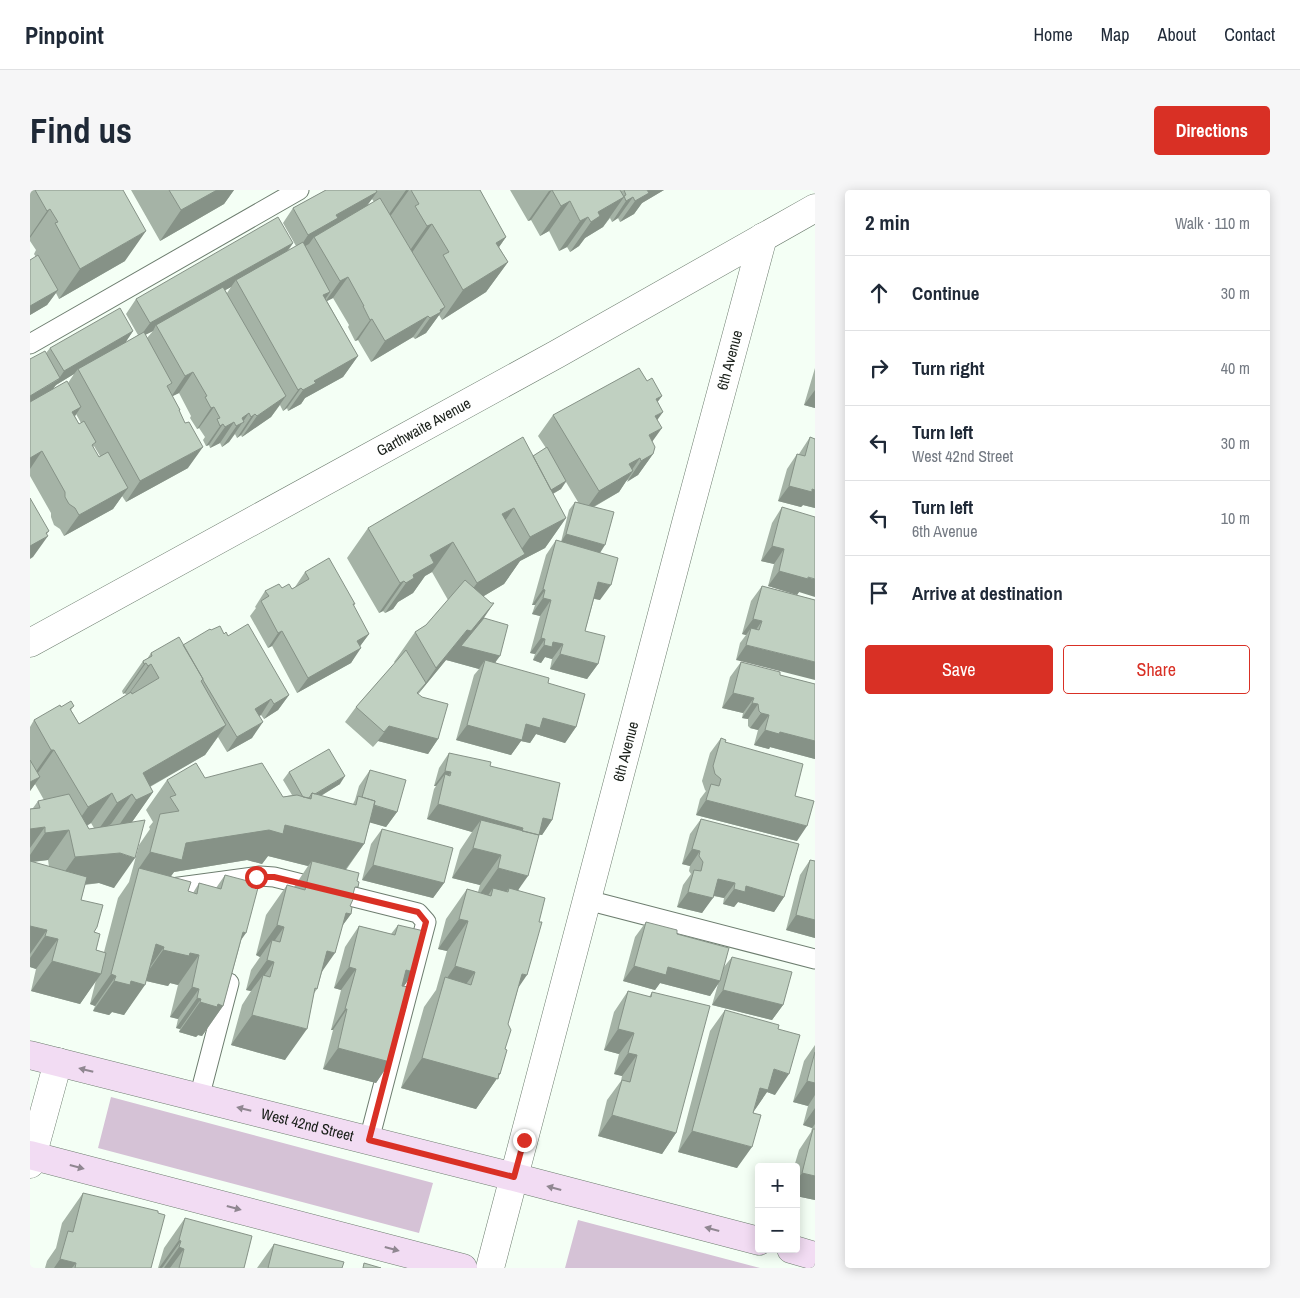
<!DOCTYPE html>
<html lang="en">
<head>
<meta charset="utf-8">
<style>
	:root { --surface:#fff; --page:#f6f6f7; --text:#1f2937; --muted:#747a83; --line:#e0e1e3; --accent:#d93025 }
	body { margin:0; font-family:"Archivo Narrow",sans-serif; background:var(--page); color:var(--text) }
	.controls { position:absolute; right:15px; bottom:15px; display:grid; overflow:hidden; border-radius:5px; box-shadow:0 2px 12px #0003 }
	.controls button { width:45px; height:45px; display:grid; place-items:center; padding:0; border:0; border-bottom:1px solid var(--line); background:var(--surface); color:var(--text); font:25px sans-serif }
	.stop { position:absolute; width:15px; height:15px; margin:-11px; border:4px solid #d93025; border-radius:50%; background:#fff }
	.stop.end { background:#d93025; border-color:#fff; box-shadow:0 1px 5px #0008 }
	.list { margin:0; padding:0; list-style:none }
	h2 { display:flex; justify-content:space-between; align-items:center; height:65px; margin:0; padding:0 20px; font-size:21px }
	h2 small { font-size:16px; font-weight:400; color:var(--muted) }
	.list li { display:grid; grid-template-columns:32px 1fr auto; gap:15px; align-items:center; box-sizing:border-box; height:75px; padding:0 20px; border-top:1px solid var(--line) }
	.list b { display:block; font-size:19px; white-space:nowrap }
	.list p { margin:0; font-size:16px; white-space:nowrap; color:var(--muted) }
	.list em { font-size:16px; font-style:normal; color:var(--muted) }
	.actions { display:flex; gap:10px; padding:15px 20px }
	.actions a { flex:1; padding:11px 0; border:1px solid var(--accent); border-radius:5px; text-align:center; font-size:18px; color:var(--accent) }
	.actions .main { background:var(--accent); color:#fff }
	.icon { flex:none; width:28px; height:28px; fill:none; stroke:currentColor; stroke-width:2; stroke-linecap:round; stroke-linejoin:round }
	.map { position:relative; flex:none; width:785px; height:1078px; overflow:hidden; border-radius:5px }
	header { display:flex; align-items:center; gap:30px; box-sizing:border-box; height:70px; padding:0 25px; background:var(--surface); border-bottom:1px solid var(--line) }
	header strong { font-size:24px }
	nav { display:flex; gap:28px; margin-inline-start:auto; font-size:18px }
	.intro { display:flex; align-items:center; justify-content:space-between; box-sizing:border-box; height:120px; padding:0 30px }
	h1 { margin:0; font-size:35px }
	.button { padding:12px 22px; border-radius:5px; background:var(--accent); color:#fff; font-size:18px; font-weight:700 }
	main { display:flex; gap:30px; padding:0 30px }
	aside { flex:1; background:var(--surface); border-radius:5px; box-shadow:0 2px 12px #0003 }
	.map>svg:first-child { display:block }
	.green { fill:#d5c2d6 }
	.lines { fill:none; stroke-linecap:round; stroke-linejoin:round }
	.lane-casing { stroke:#6d7d6f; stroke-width:21 }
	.street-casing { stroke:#6d7d6f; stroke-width:29 }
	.secondary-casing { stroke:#6d7d6f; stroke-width:29 }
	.lane { stroke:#fff; stroke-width:19 }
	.street { stroke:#fff; stroke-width:28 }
	.secondary { stroke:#f2dcf3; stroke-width:28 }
	.wall { fill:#a5b3a6; fill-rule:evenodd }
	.shaded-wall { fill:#869287 }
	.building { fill:#c0d0c1; stroke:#869287 }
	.oneway { fill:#908791 }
	.route { stroke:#d93025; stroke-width:6 }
	.labels { text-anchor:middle; stroke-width:4; stroke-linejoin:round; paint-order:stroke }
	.street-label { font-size:15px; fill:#191f19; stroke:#fff }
</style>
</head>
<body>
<header>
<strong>Pinpoint</strong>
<nav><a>Home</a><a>Map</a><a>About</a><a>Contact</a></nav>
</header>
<div class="intro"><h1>Find us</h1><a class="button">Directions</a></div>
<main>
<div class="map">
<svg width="785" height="1078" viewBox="0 0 785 1078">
	<rect width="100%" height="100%" fill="#f4fff5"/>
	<!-- green -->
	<path class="green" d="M81,907L403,993L389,1043L68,958Z
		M548,1030L730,1078H535Z"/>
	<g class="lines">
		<defs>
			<path id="lane" d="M0,154L269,0
				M142,698L230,686L244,687L388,723L396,732L339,950
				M557,710L785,769
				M169,908L199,793"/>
			<g id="street">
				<path id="s1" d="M0,453L527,164L785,18"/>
				<path d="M0,974L28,872"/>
				<path id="s2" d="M460,1078L656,333L733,47"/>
			</g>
			<g id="secondary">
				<path id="s3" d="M0,865L484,987L729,1051"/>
				<path d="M0,965L433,1078"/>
				<path d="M761,1059L785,1066"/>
			</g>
		</defs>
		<!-- lane casing -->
		<use href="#lane" class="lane-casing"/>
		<!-- street casing -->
		<use href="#street" class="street-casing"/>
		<!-- secondary casing -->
		<use href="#secondary" class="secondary-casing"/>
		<!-- lane -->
		<use href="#lane" class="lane"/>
		<!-- street -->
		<use href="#street" class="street"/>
		<!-- secondary -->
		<use href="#secondary" class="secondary"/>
	</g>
	<!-- wall -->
	<path class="wall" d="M0,0H93L95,71L29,109L26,103L17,115L0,125V70L6,67L4,64L6,60L0,51Z
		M101,0H204L194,14L130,51Z
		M296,0H450L476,47L469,57L478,72L456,102L412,130L409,125L396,143L385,149L383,147L341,172L328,150L325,151L318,137L319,135L303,108L297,111L328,166L313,187L275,208L271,214L258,221L257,218L253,221L250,215L241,227L212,247L211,245L207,248L205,244L199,252L192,257L190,253L180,258L179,255L176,256L173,250L175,247L169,238L167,239L160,228L161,226L149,203L142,206L150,220L149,221L158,278L96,312L92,306L83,319L34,346L30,339L24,335L21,327V323L0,286V169L16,163L20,158L103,141L95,153L108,145L96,124L106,109L263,53L258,61L266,56L253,33L263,18ZM342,9L344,12L337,15ZM201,97L197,103L195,100ZM123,141L117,148L115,145ZM44,184L38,193L22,199L26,195ZM46,224L51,233L49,234L45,226ZM64,256L70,266L69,267L63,257Z
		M480,0H634L612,13L604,24L590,32L588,28L582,32L580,28L573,37L555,48L549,56L540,62L537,57L529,61L519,41L510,46L501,30L498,31Z
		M785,178V218L774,215Z
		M617,191L632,206L627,212V230L622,251L623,264L608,285L596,291L589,302L564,317L570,362V410L564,409L555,441L568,474L557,489L520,479L522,469L515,467L511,473L503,470L505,464L500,463L510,426L502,424L505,415H502L516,365L526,350L531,352L539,320L545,312H548L536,292L531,299L523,304L536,328L515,358L490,371L474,394L454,406V428L466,473L518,493L546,537L535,553L506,544L500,553L491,551L481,565L426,550L444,485L449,479L420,471L416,470L388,504L408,549L398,564L348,551L343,557L315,532L326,517L365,473L364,472L385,442L396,435L418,410L402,382L395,386L383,403L368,412L363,419L355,423L353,421L349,423L317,368L338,338L503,266L516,258L508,246L523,225Z
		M780,247L785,249V318L773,315L771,317L748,311L757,279L767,264H769Z
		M752,317L769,402L767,405L738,396L744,374L731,371L742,333Z
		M275,382L325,414L323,416L339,444L330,456L321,473L267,503L242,456L238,458L220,426L226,418L225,417L235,401L252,398L262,399L265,397Z
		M732,396L785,410L706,470L710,453L716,445L712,444L721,411Z
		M181,440L194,444L198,446L259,505L248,520L234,529L231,525L229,526L222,548L197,562L188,547L175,565L120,597L123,602L102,632L84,698L69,693L55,695L51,710L64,742L66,760L74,762L88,708L99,692L109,655L120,639L119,637L123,632L116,620L137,590L175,588L253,607L262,605L253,590L259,582L310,594L291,606L323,614L325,610L329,596L340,580L367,622L356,637L340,632L334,654L316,680L323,704L320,716L321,724L312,736L292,782L287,799L283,805L255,870L201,855L212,815L221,801L216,800L221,780L230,767L226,765L236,725L257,695L264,697L278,676L238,666L232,674L217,670L144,682L141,686L158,701L163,703L169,693L186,698L195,685L211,751L193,816L172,846L168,845L166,847L149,842L150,839L146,838L148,829L140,827L148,795L140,793L138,796L116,791L94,825L82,822L79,825L63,821L65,816L60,814L66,790L50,814L1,801L6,779L0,777V619L3,618L8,611L14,610L5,594L0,601V537L4,530L31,517L44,516L41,520L49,534L96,505L95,503L93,504L92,501L113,471L117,469L121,463L153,455ZM61,633L64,638L59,639L57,636ZM18,670L19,677L3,672Z
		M711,472L750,485L785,494V569L740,557L739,559L724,555L728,540L720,538L718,536V529L712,528L713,523L692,518L700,487Z
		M691,548L765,606L767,651L666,625L670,609L676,601L675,600L672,591L680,563Z
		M419,563L460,576L522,630L512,645H509L488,701V799L478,834L475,859L470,884L446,919L371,898L394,817L406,800L417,761L408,759L416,729L437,699L448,702L450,695L422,688L430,660L442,642L397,629L404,599L406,596H404L409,578Z
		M671,629L754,707L744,722L708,712L704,717L693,714L694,708L683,706L672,723L647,717L653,695L661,684L659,681L660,676L652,674L660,644Z
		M352,639L414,693L403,708L332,690L341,654Z
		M780,670L785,671V748L756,740L770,685Z
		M616,732L647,744L693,778L702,767L753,815L742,830L682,815L688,794L680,806L630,793L625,800L593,791L605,747Z
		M368,735L384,782L374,796V816L360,872L346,893L293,879L303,840H301L311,800L304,798L315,757L329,736L361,744Z
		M598,801L619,807L622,802L646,943L632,964L568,946L577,910L591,891L592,886L584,884L589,864L574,860L584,822Z
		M695,820L748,839L745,905L737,902L724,921L707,978L648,962L680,841Z
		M785,855V1010L766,1006V977H764L769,960L781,942L782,938L773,935L778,916L763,912L774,871Z
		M53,1003L121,1078H15L17,1071L26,1058L32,1033Z
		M155,1028L214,1078H128L134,1058Z
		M244,1054L312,1078H227Z"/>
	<!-- shaded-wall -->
	<path class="shaded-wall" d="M187,0H204L194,14L130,51L151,20Z
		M376,0H379L359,28L355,30Z
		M522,0L501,30L498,31L519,1Z
		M614,0H634L612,13L604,24L590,32L605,11Z
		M347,2L336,17L284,47L279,54L268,60L278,45L306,25Z
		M594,7L573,37L555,48L549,56L540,62L568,22Z
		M603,7L588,28L582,32L596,11Z
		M540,11L519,41L510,46L531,16Z
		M20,19L0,48V46L17,21Z
		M558,27L537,57L529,61L550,31Z
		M402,34L381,64L376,66L397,36Z
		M116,41L95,71L29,109L50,79Z
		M476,47L455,77L466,53Z
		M263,53L252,68L206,90L201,97L128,138L126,135L123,141L109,148L120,133Z
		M478,72L456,102L412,130L433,100Z
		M318,87L303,108L295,112L310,91Z
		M28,100L17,115L0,125V116Z
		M300,102L286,123L293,105Z
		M415,117L396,143L385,149L400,128Z
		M398,126L383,147L341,172L355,151Z
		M342,129L328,150L325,151L340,130Z
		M103,141L93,156L48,179L44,184L26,195L19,204L0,215V206L28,190L34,181Z
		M328,166L313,187L275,208L271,214L258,221L273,200L284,191Z
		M163,182L149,203L141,207L155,186Z
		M271,198L257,218L253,221L268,200Z
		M785,200V218L774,215Z
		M256,206L241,227L212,247L227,226Z
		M632,206L617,226L626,209Z
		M51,217L37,238L42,222Z
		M184,217L169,238L167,239L181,218Z
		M633,222L618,243L625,226Z
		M219,223L199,252L192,257L212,228Z
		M225,224L211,245L207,248L221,227Z
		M204,232L190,253L180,258L195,237Z
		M193,234L179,255L176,256L190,236Z
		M632,238L617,259L619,245Z
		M173,257L158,278L96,312L110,291Z
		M12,261L0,279V268Z
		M623,264L608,285L597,292L611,271Z
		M610,268L599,284L603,281L589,302L554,322L569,301L599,274Z
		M536,291L531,299L501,316L507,308Z
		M759,296L785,300V318L773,315L771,317L748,311Z
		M98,298L83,319L34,346L49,325Z
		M484,318L463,348L472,324Z
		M536,328L515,358L490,371L474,394L425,423L447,393L483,371L500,347Z
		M19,341L13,349L18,346L3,367L0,369V356Z
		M536,344L575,355L570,363L531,352Z
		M423,352L402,382L395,386L383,403L368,412L363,419L355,423L376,393L400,365Z
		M742,356L754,359L744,374L731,371Z
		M749,381L785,389V407L769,402L767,405L738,396Z
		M374,391L353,421L349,423L370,393Z
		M568,392L581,395L570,410L558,407Z
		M513,399L515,400L505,415H502Z
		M513,408L521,410L510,426L502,424Z
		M464,413L443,444L470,466L459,481L455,470L449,479L420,471L416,470L385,508L406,478L437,440Z
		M723,429L732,431L721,447V438L716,445L712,444Z
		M252,441L242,456L238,458L248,443Z
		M339,444L328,459L327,451Z
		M511,448L515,449L505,464L500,463Z
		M523,452L533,454L522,469L515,467L511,473L503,470L514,455Z
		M716,455L785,472V490L706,470Z
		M331,458L321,473L267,503L278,488Z
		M530,464L568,474L557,489L520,479Z
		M116,473L95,503L93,504L114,474Z
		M121,474L99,504L97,506L118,476Z
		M703,503L724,508L713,523L692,518Z
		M259,505L248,520L234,529L244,514Z
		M241,509L231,525L214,535L225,519Z
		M722,513L728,514L718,529L712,528Z
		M731,523L739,525L728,540L720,538Z
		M513,528L546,537L535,553L506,544L500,553L491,551L481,565L426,550L437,535L496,534Z
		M233,532L222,548L197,562L207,547Z
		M196,535L175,565L103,606L102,604L81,634L66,643L87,613L113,583Z
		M359,536L408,549L398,564L348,551L343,557Z
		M735,540L750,542L785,551V569L740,557L739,559L724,555Z
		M21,560H24L3,590H0Z
		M415,581L421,582L412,596L415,584L406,596H404Z
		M315,586L310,594L277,614L281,607Z
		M10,587L0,601V592Z
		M123,602L102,632L85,641L106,610Z
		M82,603L61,633L40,645V643L58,617Z
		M676,610L777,636L767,651L666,625Z
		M331,612L367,622L356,637L320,627Z
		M408,614L493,638L482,653L451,630L442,642L397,629Z
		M513,628L522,630L512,645L502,643Z
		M255,635L334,654L312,684L282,671L278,676L238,666L232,674L217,670L144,682L131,700L109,678L120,662L156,653Z
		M15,637L0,658V639Z
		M39,640L18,670L0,672V665L15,643Z
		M443,658L471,665L450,695L422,688Z
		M662,659L670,661L660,676L652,674Z
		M90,663L105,668L84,698L69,693L24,697L45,667Z
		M343,675L414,693L403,708L332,690Z
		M468,678L498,686L477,716L478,702L479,698L468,714L461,706L463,698L455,710L447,708Z
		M688,689L705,693L694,708L677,704Z
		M716,696L754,707L744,722L708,712L704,717L693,714L704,699Z
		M658,702L683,708L672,723L647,717Z
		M316,723L321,724L299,754Z
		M766,725L785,730V748L756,740Z
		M429,729L438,731L417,761L408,759Z
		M247,735L254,737L241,756L242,750L230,767L226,765Z
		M0,736L17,740L0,764Z
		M213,742L216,743L195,773Z
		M15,746L28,749L6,779L0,777V768Z
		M126,754L134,757L113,787Z
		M133,760L160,763L169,765L148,795L140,793L138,796L112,790Z
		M297,761L305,763L284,793Z
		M237,770L244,772L231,790L233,785L221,801L216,800Z
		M22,771L71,784L50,814L1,801Z
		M425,776L445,782L423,812L413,794Z
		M604,776L638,777L690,791L680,806L630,793L625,800L593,791Z
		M319,777L326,779L311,800L304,798Z
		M376,780L384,782L369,803Z
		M81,784L86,786L65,816L60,814Z
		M492,784L497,785L476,816Z
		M84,791H101L115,795L94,825L82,822L79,825L63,821Z
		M162,797L169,799L148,829L140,827Z
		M693,800L753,815L742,830L682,815Z
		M167,808L171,809L150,839L146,838Z
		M170,812L188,814L193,816L172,846L168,845L166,847L149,842Z
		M315,819H317L303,840H301Z
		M222,825L277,839L255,870L201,855Z
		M588,839L604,843L589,864L574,860Z
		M308,858L360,872L346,893L293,879Z
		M598,863L607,865L592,886L584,884Z
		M392,868L469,883L470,884L446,919L371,898Z
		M744,879L759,884L745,905L737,902L724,921L730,898Z
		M777,891L785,893V905L778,916L763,912Z
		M785,918V934L782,938L773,935Z
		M582,925L646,943L632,964L568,946Z
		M662,941L722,957L707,978L648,962Z
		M772,983L785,986V1010L766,1006V991Z
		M149,1050L151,1051L132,1078H129Z
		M149,1057L154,1059L140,1078H134Z
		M30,1069L46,1073L42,1078H24Z"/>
	<!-- building -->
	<path class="building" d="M5,0H93L116,41L50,79L25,33L28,32L20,19L17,21Z
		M139,0H187L151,20Z
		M296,0H346L347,2L306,25L308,28L278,45L263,18Z
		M381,0H450L476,47L466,53L478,72L433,100L413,65L419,62L402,34L397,36L385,16L389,14Z
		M522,0H590L594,7L568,22L570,26L561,32L558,27L550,31L540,11L531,16Z
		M594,0H617L619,3L605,11L603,7L596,11L594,6L596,5Z
		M350,8L415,117L410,120L411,122L400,128L398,126L355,151L342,129L340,130L333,116H334L318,87L310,91L284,47Z
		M248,27L263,53L120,133L106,109Z
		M273,52L300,102L293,105L328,166L284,191L286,193L273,200L271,198L268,200L206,90Z
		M8,65L28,100L0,116V70Z
		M193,97L256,206L227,226L225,224L221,227L219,223L212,228L214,232L206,236L204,232L195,237L193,234L190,236L187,229L190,228L184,217L181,218L175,207L177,206L163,182L155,186L126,135Z
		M90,118L103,141L34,181L20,158Z
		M114,142L142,193L137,196L150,220H149L155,233L159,232L173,257L110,291L48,179Z
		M15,161L30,188L0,206V169Z
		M609,178L617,191L622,188L632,206L626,209L633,222L625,226L632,238L619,245L625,257L623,264L611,271L610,268L599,274L603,281L569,301L523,225Z
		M37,191L51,217L42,222L49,234L54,231L66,252L62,255L69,267L78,262L98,298L49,325L45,318L39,314L35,307V302L12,261L0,268V212Z
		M493,247L536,328L500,347L484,318L472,324L495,364L447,393L423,352L400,365L404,373L383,385L384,388L376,393L374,391L370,393L338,338Z
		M780,247L785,249V300L782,299V302L759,296L767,264L775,266Z
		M517,257L536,291L521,300L503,266Z
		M0,308L19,341L16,343L18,346L0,356Z
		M545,312L584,322L575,355L536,344Z
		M752,317L785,327V389L778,387V389L749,381L754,359L742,356Z
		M526,350L588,368L581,395L568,392L555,441L575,446L568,474L530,464L533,454L523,452L522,457L514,455L515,449L511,448L521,410L513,408L515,400L513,399Z
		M299,368L325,414H323L339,444L327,451L331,458L278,488L252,441L248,443L231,411L239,406L235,401L249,394L252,398L259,394L262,399L279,389L275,382Z
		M435,390L461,413H464L441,441L437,440L406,478L385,442L396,435Z
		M732,396L785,410V472L716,455L721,438L729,440L732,431L723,429Z
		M454,428L478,435L470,466L431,456Z
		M218,434L259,505L244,514L241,509L225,519L233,532L207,547L173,490V489L153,455L180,439L181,440L190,436L194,444L196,442L198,446Z
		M149,447L173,489L171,491L196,535L113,583L123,602L106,610L102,604L87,613L82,603L58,617L24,560H21L4,530L30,515L31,517L41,511L44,516L40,519L49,534L101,502L102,504L129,488L121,474L118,476L116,473L114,474L113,471L122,466L121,463Z
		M376,460L396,493L387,503L392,507L418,514L408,549L359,536L354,542L326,517Z
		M455,470L519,488L518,493L555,504L546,537L513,528L510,538L496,534L492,550L437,535Z
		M711,472L750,482V485L785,494V551L750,542L749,544L735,540L739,525L731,523L729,521L728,514L722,513L724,508L703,503Z
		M691,548L696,550L695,552L773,574L765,606L784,611L777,636L676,610L681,594L689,596L691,589L685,584L683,576Z
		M299,559L315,586L285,604L282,603L279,608L273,607L259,582Z
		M419,563L461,572L460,576L530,593L522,630L513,628L509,645L492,641L493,638L408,614L415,584L420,586L421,582L415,581Z
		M0,570L10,587L0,592Z
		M166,573L175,588L232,573L253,607L267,605L281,609L282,603L326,615L328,606L345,611L334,654L255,635L253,644L239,640L156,653L152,670L120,662L130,624L149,621L140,607L146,605L137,590Z
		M340,580L376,590L367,622L344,615L345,611L332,607Z
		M39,604L59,639L115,630L105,668L90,663L45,667L39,640L15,643V637L0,639V619L10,618L8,611Z
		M671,629L769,654L754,707L716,696L715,702L704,699L705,693L688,689L683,708L658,702L664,680L671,681L673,672L669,666L670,661L662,659Z
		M451,630L509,645L498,686L468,678L471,665L443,658Z
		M352,639L423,658L414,693L343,675Z
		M780,670L785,671V730L766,725Z
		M0,671L57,687L51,710L73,715L67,737L64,742L70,744L66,760L76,763L71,784L22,771L28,749L15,746L17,740L0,736Z
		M282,671L329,683L327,691L329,692L328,697H325L323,704L325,705L320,716L322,717L321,724L316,723L305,763L297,761L287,799L285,798L277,839L222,825L233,785L240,787L244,772L237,770L242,750L250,752L254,737L247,735L257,695L275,700Z
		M109,678L161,692L158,701L167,704L169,693L191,699L195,685L229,694L216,743L213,742L193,816L188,814L187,817L170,812L171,809L167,808L169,799L162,797L169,765L160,763L159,766L133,760L134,757L126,754L115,795L101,791L100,795L84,791L86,786L81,784Z
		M463,698L478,702L479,698L515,708L509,732H512L497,785L492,784L478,834L481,840L475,859L477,860L470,884L469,883L468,889L392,868L415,787L441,795L445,782L425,776L438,731L429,729L437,699L461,706Z
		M616,732L647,740V744L699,758L690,791L638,777L636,785L604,776Z
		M368,735L394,741L384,782L376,780L372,796L379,797L374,816L376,817L360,872L308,858L317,819H315L326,779L319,777L329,736L365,745Z
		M702,767L762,782L753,815L693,800Z
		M598,801L621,807L622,802L680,816L646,943L582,925L592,890L600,892L607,865L598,863L604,843L588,839Z
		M695,820L749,835L748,839L770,845L759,884L744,879L738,900L730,898L723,923L731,925L722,957L662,941Z
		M785,862V893L777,891Z
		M783,939H785V986L772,983Z
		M53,1003L128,1021V1023L135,1025L121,1078H45L46,1073L30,1069L38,1041L43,1042Z
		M155,1028L222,1046L214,1078H149L154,1059L149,1057L151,1051L149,1050Z
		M244,1054L314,1072L312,1078H238Z
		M334,1073L351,1078H333Z"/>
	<!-- one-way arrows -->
	<defs><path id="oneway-solid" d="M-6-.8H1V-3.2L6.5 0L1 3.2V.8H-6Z" transform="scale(1.25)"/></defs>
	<g class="oneway">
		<use href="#oneway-solid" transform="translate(56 880) rotate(-166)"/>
		<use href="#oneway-solid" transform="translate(214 919) rotate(-166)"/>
		<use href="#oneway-solid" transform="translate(47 977) rotate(15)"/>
		<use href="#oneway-solid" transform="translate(524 998) rotate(-165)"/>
		<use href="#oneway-solid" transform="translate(204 1018) rotate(15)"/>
		<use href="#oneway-solid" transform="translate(682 1039) rotate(-165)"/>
		<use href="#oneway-solid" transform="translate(362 1059) rotate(15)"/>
	</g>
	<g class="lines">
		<!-- route -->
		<path class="route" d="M226,687H244L388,722L396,732L339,950L484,987L494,950"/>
	</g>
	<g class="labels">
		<!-- street labels -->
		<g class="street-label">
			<text dy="5" stroke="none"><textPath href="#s2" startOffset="939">6th Avenue</textPath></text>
			<text dy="5" stroke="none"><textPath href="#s1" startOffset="449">Garthwaite Avenue</textPath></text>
			<text dy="5" stroke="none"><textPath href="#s2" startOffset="534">6th Avenue</textPath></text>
			<text dy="5" stroke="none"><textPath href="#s3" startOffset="286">West 42nd Street</textPath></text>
		</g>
	</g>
</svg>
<div class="controls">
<button>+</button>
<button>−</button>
</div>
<div class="stop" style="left:226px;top:687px"></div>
<div class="stop end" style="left:494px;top:950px"></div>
</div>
<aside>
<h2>2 min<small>Walk · 110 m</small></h2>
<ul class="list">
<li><svg class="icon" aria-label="ahead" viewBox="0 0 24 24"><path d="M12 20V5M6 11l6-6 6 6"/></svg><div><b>Continue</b></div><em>30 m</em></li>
<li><svg class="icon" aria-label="right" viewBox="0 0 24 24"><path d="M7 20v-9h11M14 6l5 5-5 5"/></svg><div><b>Turn right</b></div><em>40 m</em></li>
<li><svg class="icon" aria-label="left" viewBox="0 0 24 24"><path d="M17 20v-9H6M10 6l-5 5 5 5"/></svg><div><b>Turn left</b><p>West 42nd Street</p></div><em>30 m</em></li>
<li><svg class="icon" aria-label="left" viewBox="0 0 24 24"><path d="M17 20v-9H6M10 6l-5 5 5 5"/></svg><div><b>Turn left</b><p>6th Avenue</p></div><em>10 m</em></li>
<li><svg class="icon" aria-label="arrive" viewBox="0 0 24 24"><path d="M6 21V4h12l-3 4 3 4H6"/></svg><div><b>Arrive at destination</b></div></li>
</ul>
<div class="actions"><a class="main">Save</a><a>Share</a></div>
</aside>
</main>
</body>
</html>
